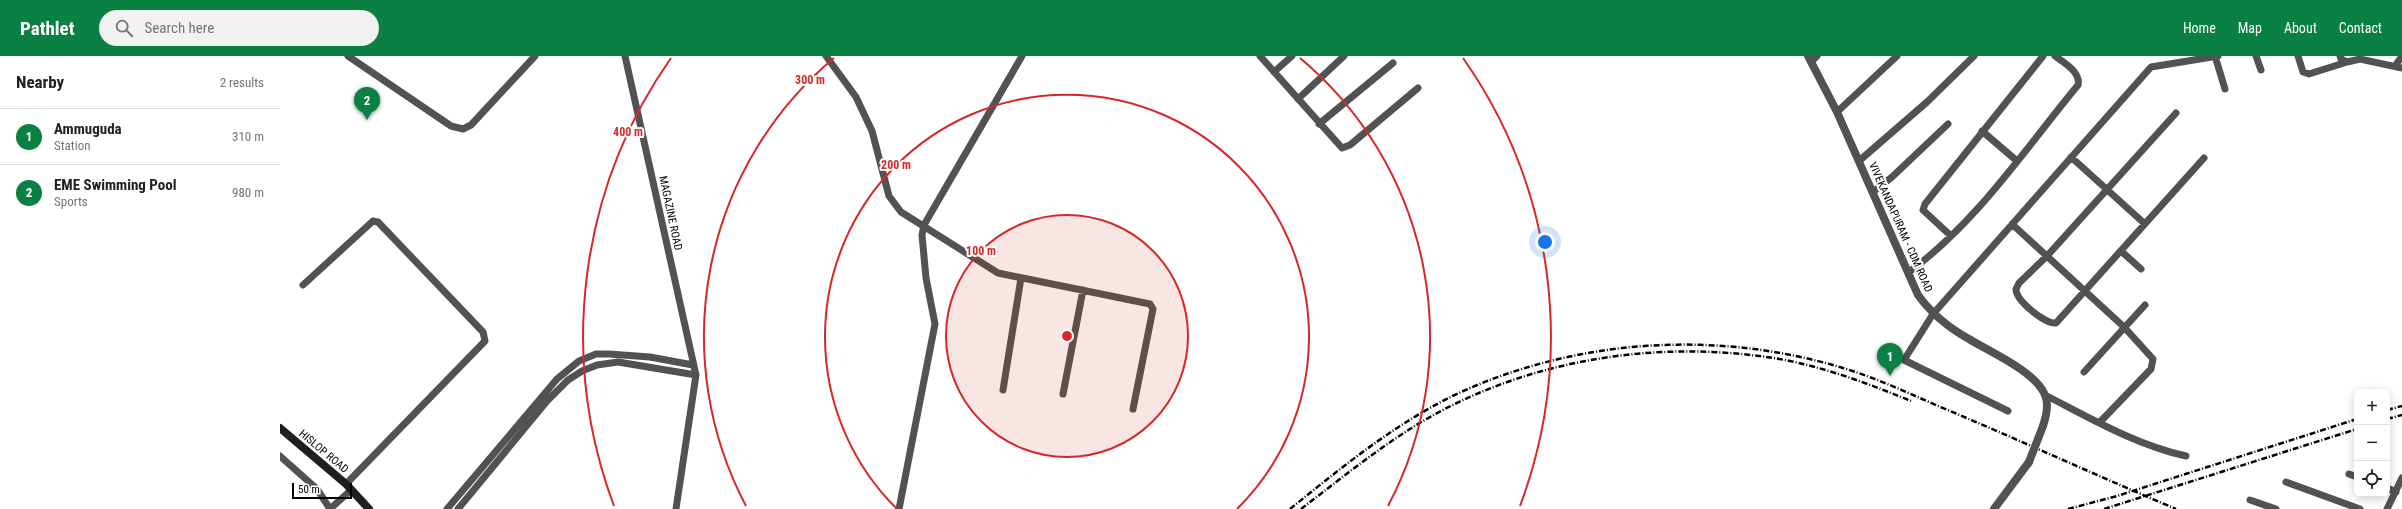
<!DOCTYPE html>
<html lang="en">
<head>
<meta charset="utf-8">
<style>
	:root { --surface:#fff; --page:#f2f2f2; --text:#202124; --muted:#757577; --line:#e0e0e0; --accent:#0b8043 }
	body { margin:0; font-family:"Roboto Condensed",sans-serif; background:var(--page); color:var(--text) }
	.controls { position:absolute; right:12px; bottom:12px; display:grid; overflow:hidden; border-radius:8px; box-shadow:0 2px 10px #0003 }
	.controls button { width:36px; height:36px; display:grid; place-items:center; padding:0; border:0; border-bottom:1px solid var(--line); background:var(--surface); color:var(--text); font:20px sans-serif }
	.scale { position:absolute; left:12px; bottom:10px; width:60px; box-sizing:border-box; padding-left:4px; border:2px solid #000; border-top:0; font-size:11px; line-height:14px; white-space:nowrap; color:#000; -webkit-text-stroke:3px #fff; paint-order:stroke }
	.you { position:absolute; left:1265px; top:186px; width:14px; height:14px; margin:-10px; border:3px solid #fff; border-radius:50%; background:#1a73e8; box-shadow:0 0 0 6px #1a73e833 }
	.badge { display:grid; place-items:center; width:26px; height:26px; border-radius:50%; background:var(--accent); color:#fff; font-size:13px; font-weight:700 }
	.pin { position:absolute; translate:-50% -33px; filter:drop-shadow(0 1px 2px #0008) }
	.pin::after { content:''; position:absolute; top:21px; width:14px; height:12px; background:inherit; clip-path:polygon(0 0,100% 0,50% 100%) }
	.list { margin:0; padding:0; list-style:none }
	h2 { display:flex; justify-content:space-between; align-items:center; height:52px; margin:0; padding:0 16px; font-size:17px }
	h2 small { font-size:13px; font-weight:400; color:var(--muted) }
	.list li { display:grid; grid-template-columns:26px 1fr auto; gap:12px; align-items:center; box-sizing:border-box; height:56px; padding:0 16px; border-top:1px solid var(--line) }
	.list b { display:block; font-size:15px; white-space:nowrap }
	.list p { margin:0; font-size:13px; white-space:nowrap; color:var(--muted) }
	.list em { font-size:13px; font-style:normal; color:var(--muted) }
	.icon { flex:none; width:22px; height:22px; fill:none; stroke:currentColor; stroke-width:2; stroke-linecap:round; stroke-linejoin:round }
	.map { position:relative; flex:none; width:2122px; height:453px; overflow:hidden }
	header { display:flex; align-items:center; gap:24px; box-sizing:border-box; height:56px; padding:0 20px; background:var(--accent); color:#fff }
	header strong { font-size:19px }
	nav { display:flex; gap:22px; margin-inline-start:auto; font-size:14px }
	.search { width:280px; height:36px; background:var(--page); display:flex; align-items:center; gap:10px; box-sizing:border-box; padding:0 14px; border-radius:22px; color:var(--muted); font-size:15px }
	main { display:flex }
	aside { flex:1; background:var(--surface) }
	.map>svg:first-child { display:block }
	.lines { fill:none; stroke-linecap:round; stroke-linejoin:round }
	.minor { stroke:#525252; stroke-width:7 }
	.tertiary { stroke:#525252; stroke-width:8 }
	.secondary { stroke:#1f1f1f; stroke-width:8 }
	.rail { stroke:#000; stroke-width:2.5; stroke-dasharray:6 2 1 2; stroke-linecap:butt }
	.tertiary-bridge { stroke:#525252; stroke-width:8 }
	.ring { fill:none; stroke:#d62828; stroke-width:2 }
	.labels { text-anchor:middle; stroke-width:4; stroke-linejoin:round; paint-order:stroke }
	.street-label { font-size:11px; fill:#000; stroke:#fff }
	.centre { fill:#d62828; stroke:#fff; stroke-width:2 }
	.ring-label { font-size:12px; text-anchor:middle; font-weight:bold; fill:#d62828; stroke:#fff; stroke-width:4; stroke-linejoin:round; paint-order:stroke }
</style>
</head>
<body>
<header>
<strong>Pathlet</strong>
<div class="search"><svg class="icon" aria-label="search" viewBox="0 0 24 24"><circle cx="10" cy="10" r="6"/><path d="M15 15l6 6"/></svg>Search here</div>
<nav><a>Home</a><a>Map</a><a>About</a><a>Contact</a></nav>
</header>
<main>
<aside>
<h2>Nearby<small>2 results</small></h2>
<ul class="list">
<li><span class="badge">1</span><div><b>Ammuguda</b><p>Station</p></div><em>310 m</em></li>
<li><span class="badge">2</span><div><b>EME Swimming Pool</b><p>Sports</p></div><em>980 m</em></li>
</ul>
</aside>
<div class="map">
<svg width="2122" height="453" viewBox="0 0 2122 453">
	<rect width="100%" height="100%" fill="#fff"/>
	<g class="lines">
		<!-- minor -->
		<path class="minor" d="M68,0L171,70L183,73L191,69L255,0
			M345,0L416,319L396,453
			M546,0L576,41L592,75L609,140L621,156L718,217L870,248L873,253L853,353
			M980,0L1062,92L1070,89L1138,32
			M1935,0L1945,33
			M1976,0L1981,14
			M2018,0L2023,16L2029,18L2067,6
			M2060,0L2061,3L2067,6L2080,3L2122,12
			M1531,6L1537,0
			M2115,10L2122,0
			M994,16L1012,0
			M1018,43L1064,0
			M1557,56L1617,0
			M1896,57L1767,200L1739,227L1736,233C1736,245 1765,268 1776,267L1924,102
			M1039,68L1113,7
			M1702,75L1737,105
			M1791,101L1865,168
			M1579,105L1647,46L1694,0
			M1593,136L1612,121L1668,68
			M1732,168L1844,271L1873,303L1871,313L1820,366
			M1671,180L1643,154L1645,148L1763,0
			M1841,195L1861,213
			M1629,216C1697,166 1745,93 1798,29C1801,16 1784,7 1775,0
			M23,229L93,165L98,166L203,276L205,285L66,428
			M1804,316L1865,249
			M723,334L741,222
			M783,338L803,234
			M1765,339C1810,362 1856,389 1906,400
			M1728,355L1624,304L1653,258L1871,11L1938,0
			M0,400L37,433L50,453
			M2069,418L2077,421
			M2006,426L2080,453
			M2107,432L2116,436
			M1970,444L1996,453
			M50,453L71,434
			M167,453L277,323L299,305L316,298H329L370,301L413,309
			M178,453L267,345L288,324L302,315L317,309L338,306L416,319
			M619,453L655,268L646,222L642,179L644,169L742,0
			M2107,453L2122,422"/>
		<!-- tertiary -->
		<path class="tertiary" d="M1528,0L1557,56L1638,239C1651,257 1669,272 1689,283C1710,296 1755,315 1765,339C1769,348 1766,361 1763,370
			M1714,453L1749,406"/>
		<!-- secondary -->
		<path class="secondary" d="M0,372L66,428L89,453"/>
		<!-- rail -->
		<path class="rail" d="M2107,354L2122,350
			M2107,363L2122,359
			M1010,453C1066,408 1123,361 1190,332C1307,282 1441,275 1563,312C1600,323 1634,340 1670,355C1746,387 1820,421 1896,453
			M1021,453C1059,424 1097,393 1138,368C1239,307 1363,285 1479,300C1531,306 1582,325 1631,345
			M1788,453L1837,440L2077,363
			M1824,453L2077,373"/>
		<!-- tertiary-bridge -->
		<path class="tertiary-bridge" d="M1749,406L1763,370"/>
	</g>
	<!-- distance rings -->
	<circle cx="787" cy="280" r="121" fill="#d62828" fill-opacity=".12"/>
	<g class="ring">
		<circle cx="787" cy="280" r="121"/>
		<path d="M617 453A242 242 0 1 1 957 453"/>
		<path d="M466 450A363 363 0 0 1 554 2M1020 2A363 363 0 0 1 1108 450"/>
		<path d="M334 450A484 484 0 0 1 391 2M1183 2A484 484 0 0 1 1240 450"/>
	</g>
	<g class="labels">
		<!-- street labels -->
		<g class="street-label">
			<text transform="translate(391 157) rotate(78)" y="4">MAGAZINE ROAD</text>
			<text transform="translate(1621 171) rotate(66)" y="4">VIVEKANDAPURAM - CDM ROAD</text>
			<text transform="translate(44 395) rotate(40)" y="4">HISLOP ROAD</text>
		</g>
	</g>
	<circle cx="787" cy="280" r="6" class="centre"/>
	<g class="ring-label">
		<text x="530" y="28">300 m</text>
		<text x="348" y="80">400 m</text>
		<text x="616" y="113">200 m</text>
		<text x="701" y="199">100 m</text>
	</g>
</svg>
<div class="controls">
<button>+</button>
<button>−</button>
<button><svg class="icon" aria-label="locate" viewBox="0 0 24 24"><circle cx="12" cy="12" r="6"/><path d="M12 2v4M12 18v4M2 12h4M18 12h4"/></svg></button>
</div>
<div class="scale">50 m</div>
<div class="you"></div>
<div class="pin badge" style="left:1610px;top:320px">1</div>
<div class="pin badge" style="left:87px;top:64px">2</div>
</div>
</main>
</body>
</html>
